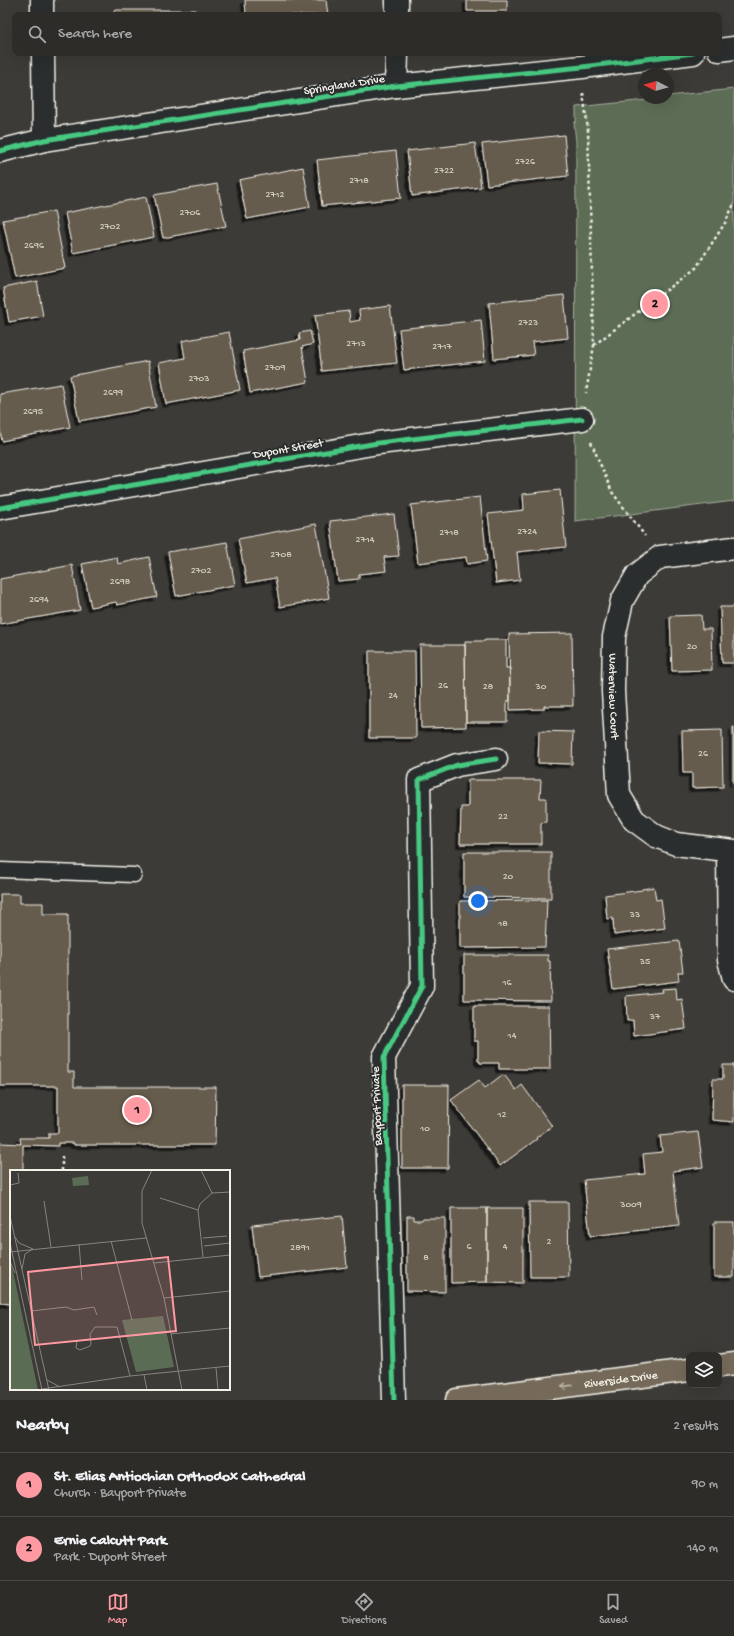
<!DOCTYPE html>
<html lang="en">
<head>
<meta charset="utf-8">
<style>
	:root { --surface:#2d2c29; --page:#353431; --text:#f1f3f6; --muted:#a7a7a8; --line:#484846; --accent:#ff9aa2 }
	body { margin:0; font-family:"Gochi Hand",sans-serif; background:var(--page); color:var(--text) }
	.controls { position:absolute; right:12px; bottom:12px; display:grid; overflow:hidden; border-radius:8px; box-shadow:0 4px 16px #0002 }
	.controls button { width:36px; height:36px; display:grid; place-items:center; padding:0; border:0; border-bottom:1px solid var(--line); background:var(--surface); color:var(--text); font:20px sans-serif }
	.compass { position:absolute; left:638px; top:68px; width:36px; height:36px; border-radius:50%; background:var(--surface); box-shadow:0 4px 16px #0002; rotate:276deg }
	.you { position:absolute; left:478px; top:901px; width:14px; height:14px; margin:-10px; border:3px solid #fff; border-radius:50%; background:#1a73e8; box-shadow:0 0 0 6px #1a73e833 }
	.badge { display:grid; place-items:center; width:26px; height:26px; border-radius:50%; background:var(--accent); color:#111; font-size:13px; font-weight:700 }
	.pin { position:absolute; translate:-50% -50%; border:2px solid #fff; box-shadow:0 1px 4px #0006 }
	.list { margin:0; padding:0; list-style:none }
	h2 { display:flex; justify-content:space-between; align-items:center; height:52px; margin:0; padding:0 16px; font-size:17px }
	h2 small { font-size:13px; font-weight:400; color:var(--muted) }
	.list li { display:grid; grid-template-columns:26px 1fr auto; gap:12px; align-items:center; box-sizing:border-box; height:64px; padding:0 16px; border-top:1px solid var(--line) }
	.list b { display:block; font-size:15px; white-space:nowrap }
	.list p { margin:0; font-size:13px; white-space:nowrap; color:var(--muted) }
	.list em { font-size:13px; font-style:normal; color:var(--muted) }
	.icon { flex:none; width:22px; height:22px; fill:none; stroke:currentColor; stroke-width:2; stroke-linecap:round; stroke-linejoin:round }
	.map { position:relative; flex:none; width:734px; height:1400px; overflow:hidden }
	.search { position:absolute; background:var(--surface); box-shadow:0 4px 16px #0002; left:12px; right:12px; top:12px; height:44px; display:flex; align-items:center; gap:10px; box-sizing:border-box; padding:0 14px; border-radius:8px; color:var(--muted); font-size:15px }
	.sheet { height:180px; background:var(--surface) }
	nav { display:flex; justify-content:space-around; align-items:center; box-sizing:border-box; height:56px; border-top:1px solid var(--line); background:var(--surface); font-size:11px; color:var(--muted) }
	nav a { display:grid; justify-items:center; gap:2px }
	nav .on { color:var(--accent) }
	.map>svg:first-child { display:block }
	.green { fill:#5b6c55; stroke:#a8ae9e }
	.building { fill:#665b4d; stroke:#f4f1e8; filter:url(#shadow) }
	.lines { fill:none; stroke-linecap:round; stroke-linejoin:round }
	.service-casing { stroke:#f4f1e8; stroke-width:17 }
	.minor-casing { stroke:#f4f1e8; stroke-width:25 }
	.tertiary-casing { stroke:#f4f1e8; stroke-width:25 }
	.primary-casing { stroke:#f4f1e8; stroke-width:25 }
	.path { stroke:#f4f1e8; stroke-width:2.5; stroke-dasharray:3 3; stroke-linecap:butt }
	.service { stroke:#2a2d2e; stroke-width:14 }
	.minor { stroke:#2a2d2e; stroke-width:22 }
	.tertiary { stroke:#2a2d2e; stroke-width:22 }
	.primary { stroke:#746a5a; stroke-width:22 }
	.cycleway-casing { stroke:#2a2d2e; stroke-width:8 }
	.cycleway { stroke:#46c982; stroke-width:5 }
	.oneway { stroke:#c1bbaf }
	.labels { text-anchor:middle; stroke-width:4; stroke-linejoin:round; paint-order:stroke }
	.number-label { font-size:10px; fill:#d0ccc1 }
	.street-label { font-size:12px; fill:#f4f1e8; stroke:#2a2d2e }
	.inset-road { fill:none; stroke:#86847e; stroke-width:1 }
	.view { fill:#ff9aa2; fill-opacity:0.15; stroke:#ff9aa2; stroke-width:2 }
	.inset-edge { fill:none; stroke:#f4f1e8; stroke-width:2 }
</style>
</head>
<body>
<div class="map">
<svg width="734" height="1400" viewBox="0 0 734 1400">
	<defs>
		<filter id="shadow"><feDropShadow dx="-3.5" dy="3.5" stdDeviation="0" flood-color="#0009"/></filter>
	</defs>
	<rect width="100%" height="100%" fill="#3c3b37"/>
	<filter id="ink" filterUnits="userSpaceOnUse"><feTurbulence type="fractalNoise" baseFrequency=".025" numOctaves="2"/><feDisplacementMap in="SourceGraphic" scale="8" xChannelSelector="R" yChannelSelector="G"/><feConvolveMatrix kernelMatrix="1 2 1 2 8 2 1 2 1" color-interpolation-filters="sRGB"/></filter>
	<g filter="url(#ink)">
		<!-- green -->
		<path class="green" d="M734,89V501L575,521L576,142L574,123L576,122V107L668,98V96Z"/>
		<!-- building -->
		<path class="building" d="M245,0H326L328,15H246Z
			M467,0H507V11H467Z
			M114,10H196V15H114Z
			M564,135L568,176L487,185L482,144Z
			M475,143L481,187L412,196L407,151Z
			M396,151L401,198L322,206L317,160Z
			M303,167L310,207L247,219L239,180Z
			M217,184L226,226L163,238L154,195Z
			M146,197L154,237L73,253L65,213Z
			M54,211L65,268L15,278L3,220Z
			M37,281L43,316L9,322L3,288Z
			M564,295L568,338L532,342L534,355L494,359L489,303Z
			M390,306L397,363L322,371L315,315L349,311L350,322L360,320L359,310Z
			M481,320L485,361L404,370L399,329Z
			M310,331L313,344L302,347L308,382L250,393L243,351L300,340L299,333Z
			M229,332L240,390L166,404L159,363L185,358L182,341Z
			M148,361L156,407L79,421L70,376Z
			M61,384L70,427L2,441L0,430V394Z
			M560,490L566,547L517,552L520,580L496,583L488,514L524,510L523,494Z
			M480,497L487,561L467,564L466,557L418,563L411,505Z
			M394,514L399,556L384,557L386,571L359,574V579L338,581L330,521Z
			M316,524L329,598L280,607L275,578L247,583L238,539Z
			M227,542L235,585L176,596L168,552Z
			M117,557L118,564L149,557L157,597L117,605L116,602L91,607L82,564Z
			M72,565L80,610L0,624V579Z
			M720,607H734V663H722Z
			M701,615L702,629H711L712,670L672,671L670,616Z
			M572,633L573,706H544V709L510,710L509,634Z
			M485,640H506V668H510V701H507V722H466L465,641H485Z
			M420,645H465L466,727L421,728Z
			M369,651H415L416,738H369Z
			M733,727H734V783H733Z
			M722,730L723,787L692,788V773H683L682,731Z
			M539,731L573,732L572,764L538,763Z
			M468,780H541L540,798H546V822L541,823V844H460L461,807H468Z
			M464,852H551V898L464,897Z
			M654,887L656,900L661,899L665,928L614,935L613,918L607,919L605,895L642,890V889Z
			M0,894H20V903H43V914H68V1072H74V1087H216L215,1145H74V1143H58V1146L23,1145V1171H11V1304L0,1303V1143L21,1144L20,1138H49V1133H58V1086H0Z
			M547,900L545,947L460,948V901Z
			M679,941L683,972H678L679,981L613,989L607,949Z
			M464,955H548V961H550L551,1001L464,1000Z
			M676,988L677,1000L682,999L686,1029L634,1036L633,1020L627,1021L626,996L663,992L662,989Z
			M474,1006H549L550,1069H499V1063H480V1061H478V1041H474Z
			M723,1065H734V1122L712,1120L713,1079H723Z
			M502,1075L505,1076L516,1090L522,1085L552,1126L536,1138L537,1139L500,1166L451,1100L479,1080L485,1088Z
			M402,1085H449L448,1168H402Z
			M698,1132L703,1167L673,1171L679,1226L590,1236L584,1180L645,1174L643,1154L662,1152L660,1136Z
			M529,1202H568L569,1277H530Z
			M451,1208H487V1282L451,1283Z
			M487,1208H523V1283L487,1282Z
			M342,1216L347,1267L258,1277L252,1225Z
			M407,1216H414V1220H422L423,1218H445V1292L407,1291Z
			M714,1222H734V1277H714Z"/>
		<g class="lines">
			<defs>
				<path id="service" d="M0,870L134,875"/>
				<g id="minor">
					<path d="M42,0V15"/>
					<path d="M397,15V0"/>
					<path d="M43,53L44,140"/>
					<path d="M396,86L397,53"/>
					<path d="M0,508L378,443L582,419"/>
					<path id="s1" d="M734,548L660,557L637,575L622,601L614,637L613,691L619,795L634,820L656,836L676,844L734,851"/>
					<path d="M728,851L729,960L734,979"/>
					<path d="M394,1400L384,1057L422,986L419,780L457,765L496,759"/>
				</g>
				<path id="tertiary" d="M719,50L734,48
					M0,151L44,140L396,86L582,67L693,53"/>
				<g id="primary">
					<path d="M719,1366L734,1364"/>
					<path id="s2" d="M457,1400L689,1370"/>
				</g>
			</defs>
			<!-- service casing -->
			<use href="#service" class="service-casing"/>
			<!-- minor casing -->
			<use href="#minor" class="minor-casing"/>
			<!-- tertiary casing -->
			<use href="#tertiary" class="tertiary-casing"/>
			<!-- primary casing -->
			<use href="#primary" class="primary-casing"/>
			<!-- path -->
			<path class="path" d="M583,93L588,130L594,345L586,393
				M594,345L696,268L725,223L734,204
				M591,442L612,492L645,536
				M62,1171V1155"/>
			<!-- service -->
			<use href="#service" class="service"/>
			<!-- minor -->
			<use href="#minor" class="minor"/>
			<!-- tertiary -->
			<use href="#tertiary" class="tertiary"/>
			<!-- primary -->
			<use href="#primary" class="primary"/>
			<defs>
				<path id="cycleway" d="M0,151L44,140L396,86L582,67L693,53
					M0,508L378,443L582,419
					M394,1400L384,1057L422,986L419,780L457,765L496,759"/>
			</defs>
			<!-- cycleway casing -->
			<use href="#cycleway" class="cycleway-casing"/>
			<!-- cycleway -->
			<use href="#cycleway" class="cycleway"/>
		</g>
		<!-- one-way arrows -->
		<defs><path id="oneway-shaft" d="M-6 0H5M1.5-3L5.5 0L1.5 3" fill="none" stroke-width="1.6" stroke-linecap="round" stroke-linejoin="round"/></defs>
		<use class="oneway" href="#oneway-shaft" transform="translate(567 1386) rotate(173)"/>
	</g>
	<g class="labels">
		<!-- number labels -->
		<g class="number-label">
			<text x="525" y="164">2726</text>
			<text x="444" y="173">2722</text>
			<text x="359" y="183">2718</text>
			<text x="275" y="197">2712</text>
			<text x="190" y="215">2706</text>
			<text x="110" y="229">2702</text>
			<text x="34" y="248">2696</text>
			<text x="528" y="325">2723</text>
			<text x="356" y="346">2713</text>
			<text x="442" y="349">2717</text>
			<text x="275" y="370">2709</text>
			<text x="199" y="381">2703</text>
			<text x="113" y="395">2699</text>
			<text x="33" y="414">2695</text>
			<text x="527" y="534">2724</text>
			<text x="449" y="535">2718</text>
			<text x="365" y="542">2714</text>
			<text x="281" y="557">2708</text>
			<text x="201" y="573">2702</text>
			<text x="120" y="584">2698</text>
			<text x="39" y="602">2694</text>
			<text x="692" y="649">20</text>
			<text x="443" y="688">26</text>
			<text x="488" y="689">28</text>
			<text x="541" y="689">30</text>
			<text x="393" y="698">24</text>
			<text x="703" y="756">26</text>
			<text x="503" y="819">22</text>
			<text x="508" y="879">20</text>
			<text x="635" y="917">33</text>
			<text x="503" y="926">18</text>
			<text x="645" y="964">35</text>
			<text x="507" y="985">16</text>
			<text x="655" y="1019">37</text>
			<text x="512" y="1038">14</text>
			<text x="502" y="1117">12</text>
			<text x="425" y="1131">10</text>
			<text x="631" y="1207">3009</text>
			<text x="549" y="1244">2</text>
			<text x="469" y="1249">6</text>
			<text x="505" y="1249">4</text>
			<text x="300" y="1250">2891</text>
			<text x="426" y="1260">8</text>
		</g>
		<!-- street labels -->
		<g class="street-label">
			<text transform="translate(344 84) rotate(-9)" y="4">Springland Drive</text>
			<text transform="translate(288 448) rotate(-10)" y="4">Dupont Street</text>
			<text dy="4" stroke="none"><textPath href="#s1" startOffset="230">Waterview Court</textPath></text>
			<text transform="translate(376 1106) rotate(-92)" y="4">Bayport Private</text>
			<text dy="4" stroke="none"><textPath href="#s2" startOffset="165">Riverside Drive</textPath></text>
		</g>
	</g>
	<!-- overview -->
	<g transform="translate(10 1170)">
		<rect width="220" height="220" fill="#3c3b37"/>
		<path d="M78,6L79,15L63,16L62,8ZM0,87L28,220H0ZM153,146L164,197L126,202L112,150Z" fill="#5b6c55"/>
		<path class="inset-road" d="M142,0L132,21V53L154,128L172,220M191,0L202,23M0,15L9,13L8,3M150,28L188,40M34,31L41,77M0,46L39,220M5,67L9,73L23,79M193,68L217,66M101,71L122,150M0,73L32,220M69,74L72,110M194,76L220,73M0,82L136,68M193,87L188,40L190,34L202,23L220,22M0,91L5,103M144,93L220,85M12,99L15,84L23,79M154,128L220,121M21,141L56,137L64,140L84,137L87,145M161,164L220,158M80,169L67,171L66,178L70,180L80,176L81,174L80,164L85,157H107L120,206M206,198L208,220M134,205L137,220M37,210L50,217M32,219L120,206L220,196"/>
		<path class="view" d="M158,87L166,161L25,175L18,102Z"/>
		<rect width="220" height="220" class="inset-edge"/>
	</g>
</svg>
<div class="controls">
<button><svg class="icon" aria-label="layers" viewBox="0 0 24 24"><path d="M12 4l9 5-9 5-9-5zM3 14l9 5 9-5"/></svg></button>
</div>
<svg class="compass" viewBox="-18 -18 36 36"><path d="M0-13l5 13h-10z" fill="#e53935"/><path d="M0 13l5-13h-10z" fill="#a7a7a8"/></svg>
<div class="you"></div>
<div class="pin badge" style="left:137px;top:1110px">1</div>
<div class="pin badge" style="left:655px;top:304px">2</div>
<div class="search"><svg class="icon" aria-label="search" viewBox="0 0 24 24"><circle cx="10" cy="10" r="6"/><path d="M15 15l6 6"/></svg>Search here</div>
</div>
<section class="sheet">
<h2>Nearby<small>2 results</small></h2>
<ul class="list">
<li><span class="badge">1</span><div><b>St. Elias Antiochian Orthodox Cathedral</b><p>Church · Bayport Private</p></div><em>90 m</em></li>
<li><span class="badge">2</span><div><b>Ernie Calcutt Park</b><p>Park · Dupont Street</p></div><em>140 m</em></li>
</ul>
</section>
<nav>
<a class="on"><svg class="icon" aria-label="map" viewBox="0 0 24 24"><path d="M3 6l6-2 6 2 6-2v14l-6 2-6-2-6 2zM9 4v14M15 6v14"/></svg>Map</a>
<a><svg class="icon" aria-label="directions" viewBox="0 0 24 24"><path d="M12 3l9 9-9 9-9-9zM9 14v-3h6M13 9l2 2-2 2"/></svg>Directions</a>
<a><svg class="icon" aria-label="saved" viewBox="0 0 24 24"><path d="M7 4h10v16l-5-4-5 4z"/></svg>Saved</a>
</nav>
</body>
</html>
